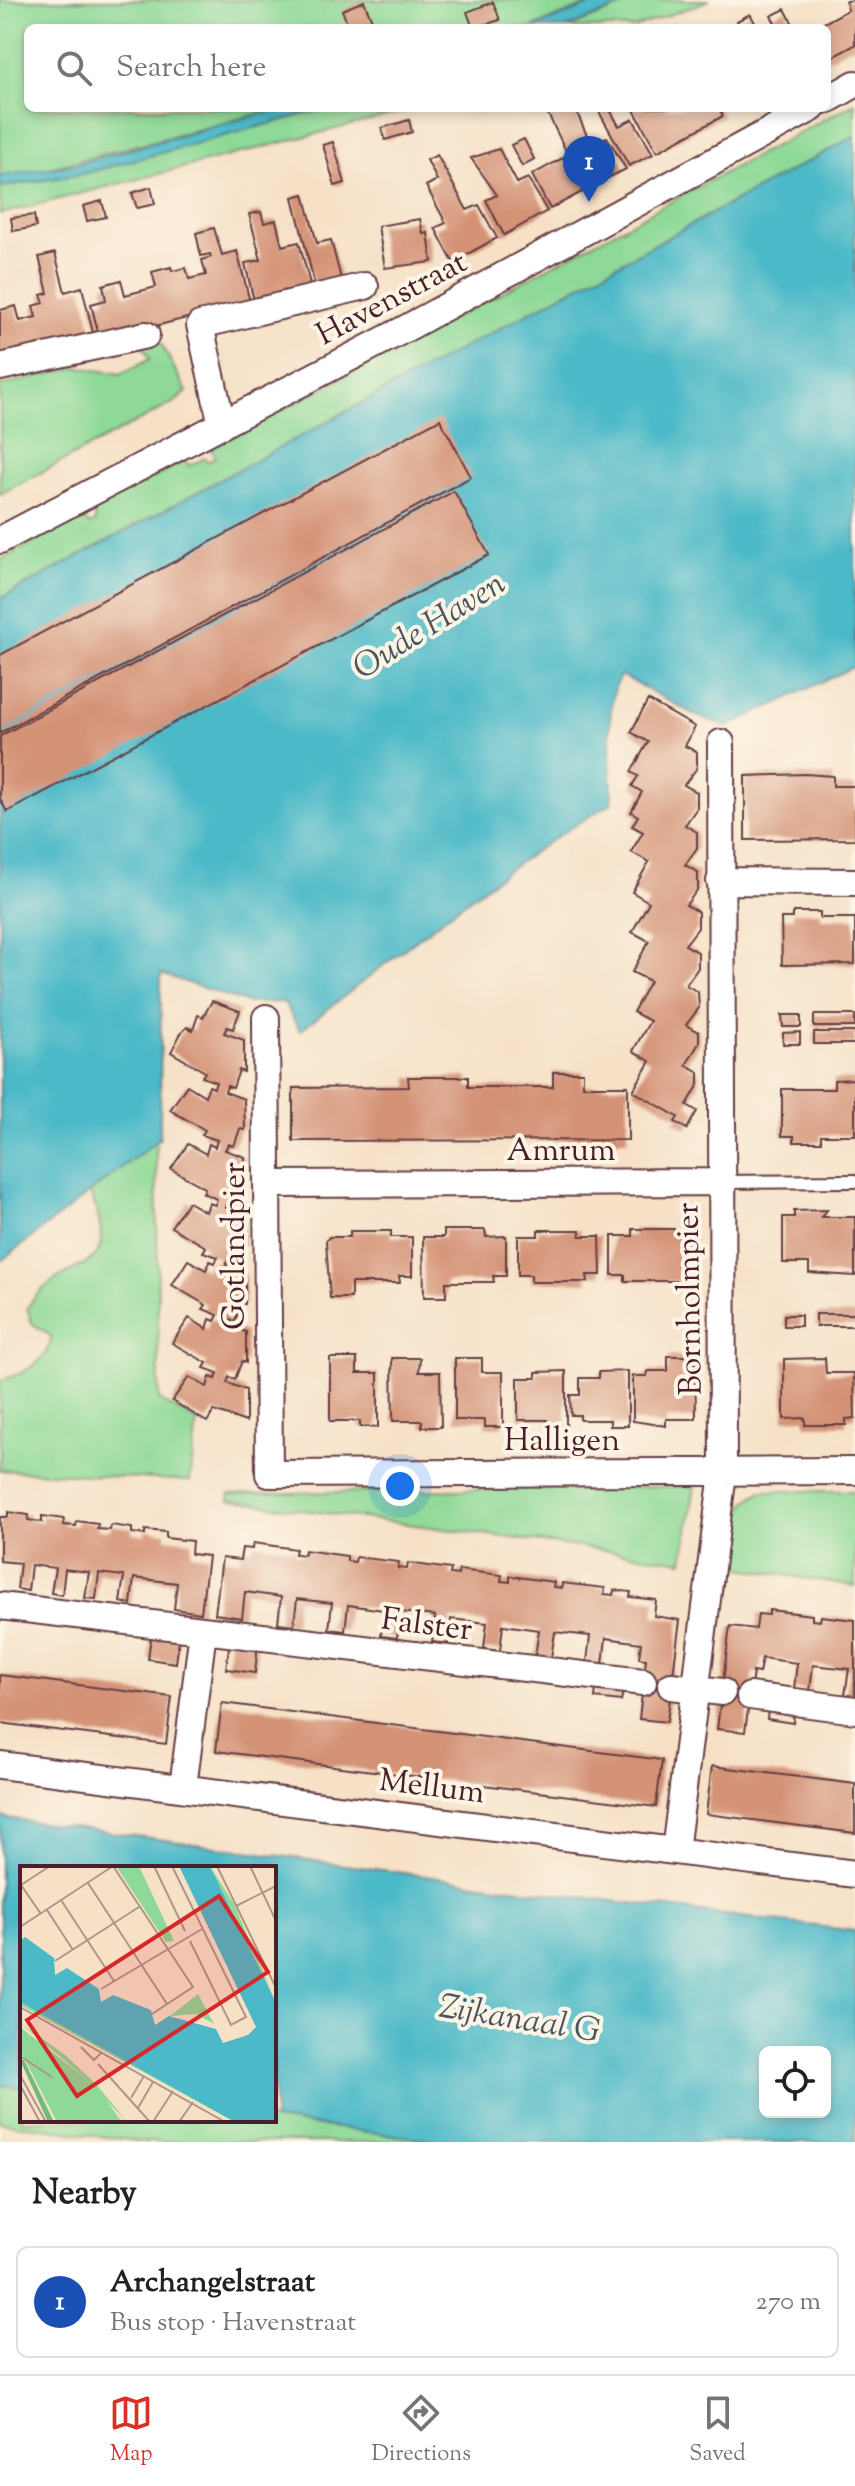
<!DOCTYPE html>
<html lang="en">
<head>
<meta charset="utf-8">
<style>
	:root { --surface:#fff; --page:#f6f6f6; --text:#202124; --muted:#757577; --line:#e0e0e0; --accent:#d93025 }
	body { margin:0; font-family:"Sorts Mill Goudy",serif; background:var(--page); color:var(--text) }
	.controls { position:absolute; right:24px; bottom:24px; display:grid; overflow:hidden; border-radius:12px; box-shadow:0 4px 12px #0003 }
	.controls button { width:72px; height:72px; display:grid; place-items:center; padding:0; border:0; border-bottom:2px solid var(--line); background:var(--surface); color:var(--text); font:40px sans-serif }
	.you { position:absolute; left:400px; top:1486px; width:28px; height:28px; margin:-20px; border:6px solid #fff; border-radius:50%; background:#1a73e8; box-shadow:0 0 0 12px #1a73e833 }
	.badge { display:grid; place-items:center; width:52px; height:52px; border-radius:50%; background:var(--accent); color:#fff; font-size:26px; font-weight:700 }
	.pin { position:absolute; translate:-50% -66px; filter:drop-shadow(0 2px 4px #0008) }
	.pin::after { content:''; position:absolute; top:42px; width:28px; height:24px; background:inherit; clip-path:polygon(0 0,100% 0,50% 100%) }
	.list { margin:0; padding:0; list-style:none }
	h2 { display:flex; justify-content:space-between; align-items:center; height:104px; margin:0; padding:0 32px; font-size:34px }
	h2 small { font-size:26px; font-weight:400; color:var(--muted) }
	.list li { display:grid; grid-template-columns:52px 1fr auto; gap:24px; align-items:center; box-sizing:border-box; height:112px; margin:0 16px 16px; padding:0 16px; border:2px solid var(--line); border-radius:12px }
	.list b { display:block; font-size:30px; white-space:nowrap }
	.list p { margin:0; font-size:26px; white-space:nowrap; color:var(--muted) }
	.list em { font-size:26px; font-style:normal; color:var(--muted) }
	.icon { flex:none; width:44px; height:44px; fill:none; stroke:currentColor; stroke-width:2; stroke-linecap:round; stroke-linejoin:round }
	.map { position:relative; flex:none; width:855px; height:2142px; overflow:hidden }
	.search { position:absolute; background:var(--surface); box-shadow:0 4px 12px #0003; left:24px; right:24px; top:24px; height:88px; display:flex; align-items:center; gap:20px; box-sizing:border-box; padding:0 28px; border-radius:12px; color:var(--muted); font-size:30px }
	.sheet { height:232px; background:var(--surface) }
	nav { display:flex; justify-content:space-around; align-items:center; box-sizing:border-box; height:112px; border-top:2px solid var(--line); background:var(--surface); font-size:22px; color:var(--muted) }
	nav a { display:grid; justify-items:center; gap:4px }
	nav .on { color:var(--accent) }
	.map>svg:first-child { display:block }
	.green { fill:#8ed997; stroke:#6c7c61; stroke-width:2 }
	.water { fill:#4cb9c8; stroke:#4b6c7a; stroke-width:2; fill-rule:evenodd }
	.building { fill:#d49377 }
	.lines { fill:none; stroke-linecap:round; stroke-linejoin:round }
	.lane-casing { stroke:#643c42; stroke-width:16 }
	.street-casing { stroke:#643c42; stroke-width:30 }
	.lane { stroke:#fff; stroke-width:12 }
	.street { stroke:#fff; stroke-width:26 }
	.labels { text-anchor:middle; stroke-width:8; stroke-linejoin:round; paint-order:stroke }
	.street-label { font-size:32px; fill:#4a1f2b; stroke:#fcf5e5 }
	.water-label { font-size:34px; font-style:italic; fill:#4b5562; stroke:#fcf5e5 }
	.inset-road { fill:none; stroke:#b19389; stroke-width:2 }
	.view { fill:#d62828; fill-opacity:0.15; stroke:#d62828; stroke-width:4 }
	.inset-edge { fill:none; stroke:#4a1f2b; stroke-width:4 }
</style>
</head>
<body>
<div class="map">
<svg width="855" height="2142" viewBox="0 0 855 2142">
	<rect width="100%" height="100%" fill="#fcf5e5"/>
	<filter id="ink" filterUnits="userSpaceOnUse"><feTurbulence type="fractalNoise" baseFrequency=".0125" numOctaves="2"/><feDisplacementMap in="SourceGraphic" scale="16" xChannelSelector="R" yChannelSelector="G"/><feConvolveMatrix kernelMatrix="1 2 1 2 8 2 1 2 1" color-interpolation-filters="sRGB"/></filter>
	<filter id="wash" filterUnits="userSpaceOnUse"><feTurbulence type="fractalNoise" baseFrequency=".006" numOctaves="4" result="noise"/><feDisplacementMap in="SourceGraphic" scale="32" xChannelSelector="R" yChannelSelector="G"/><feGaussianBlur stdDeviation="1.8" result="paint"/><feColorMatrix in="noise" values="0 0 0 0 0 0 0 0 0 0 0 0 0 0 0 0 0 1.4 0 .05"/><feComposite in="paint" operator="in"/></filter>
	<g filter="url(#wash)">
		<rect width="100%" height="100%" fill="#f6e1c7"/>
		<!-- green -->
		<path class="green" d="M0,0H600L530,28H28V108H280L0,181Z
			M638,0H710L634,28H567Z
			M855,103V136L0,599V560L83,516L89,525L96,522L93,510L185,460L189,466L205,458L207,462L215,458L211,448Z
			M328,108H418L0,214V187L82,174Z
			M156,334L187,392L175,402L0,494V386L77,367L121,374L150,359L139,340Z
			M156,1141L159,1400L197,1421L190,1481L0,1470V1380C24,1374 49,1362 51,1336L32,1323L27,1308C67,1247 126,1286 90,1192Z
			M695,1486L683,1561L229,1500L230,1494Z
			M762,1491H855V1586L728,1566C734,1536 732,1505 762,1491Z
			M0,2085L22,2088V2120H274L450,2142H143L0,2122Z"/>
		<!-- water -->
		<path class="water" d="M602,0H637L567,28H533Z
			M282,108H328L82,174L0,187V176L76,164Z
			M855,136V666L727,727L697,716L621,675C603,701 612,770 612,803C500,867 401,953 300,1031L284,1002L248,1003L161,974L160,1138L0,1262V599Z
			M0,1817L541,1892L855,1931V2142H450L274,2120V1868H22V2088L0,2085ZM825,2052V2112H765V2052Z"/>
		<g id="blocks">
			<!-- building -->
			<path class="building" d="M855,0V45L827,60V28H815L848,10L846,1Z
				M364,1L375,28H349L342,10Z
				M493,2L500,20L473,28L467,12Z
				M785,9L795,28H778L771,16Z
				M750,14L758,28H741L737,21Z
				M545,108H560L563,114L562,108H575L591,145L607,137L626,169L602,181L583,147L579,148L599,183L550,209L532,175L568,155Z
				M597,108H609L619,126L633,119L653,154L629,166Z
				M633,108H719L723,116L657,152Z
				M409,120L412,132L385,140L382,128Z
				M524,139L534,159L522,166L511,145Z
				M333,142L345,183L335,186L323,145Z
				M499,149L517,183L528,178L547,211L504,235L486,200L497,195L471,158Z
				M437,155L467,210L479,205L497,238L453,262L435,228L446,223L426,186L437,180L427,160Z
				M151,187L155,204L137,208L132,193Z
				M304,194L317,243L331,240L341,279L315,286L293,197Z
				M102,201L106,217L87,221L83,206Z
				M261,212L264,223L276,220L282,246L299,242L310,284L305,288L281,291L282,294L254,301L245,263L261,260L249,214Z
				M34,215L36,227L13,231L11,218Z
				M420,219L423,234L428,233L432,262L385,268L378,226Z
				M214,228L222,255L237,251L250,302L100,340L91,304L106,300L103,285L121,280L125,295L156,287L152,272L171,267L172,271L186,268L189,279L206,275L202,260L211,257L210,254L201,256L196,233Z
				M55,253L65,292L82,287L95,341L0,365V310L16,306L20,321L36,317L33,306L44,303L41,295L48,293L39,257Z
				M440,419L471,477L0,733V655Z
				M454,491L489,555L7,812L0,799V736Z
				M648,700L695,727L685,746L697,752V768L684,785L697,792V808L685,825L697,832V848L685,865L698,872V889L686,905L698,912V928L685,945L698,952V968L686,985L698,992L699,1008L686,1025L699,1032V1043L686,1065L699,1072V1084L687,1105L697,1111L687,1129L675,1122L678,1117L633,1091L650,1061L633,1051L650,1021L633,1012L650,981L632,972L649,941L632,932L649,902L632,892L649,862L631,852L643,832L632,826L638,816L631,812L642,792L632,786L638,776L631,772L648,742L631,732Z
				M805,774L833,776V786H855V839L745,840V776Z
				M793,912H820V918H855V964L782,965L781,918H793Z
				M212,1001L240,1011L233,1029L227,1027L224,1033L244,1040V1072L239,1070L233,1088L227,1086L225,1092L244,1099L245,1130L240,1129L234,1146L228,1144L225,1150L245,1157V1188L240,1187L234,1204L228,1202L226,1208L245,1215V1247L241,1245L234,1262L228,1260L226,1267L245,1273V1304L241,1303L235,1321L229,1319L226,1325L246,1332V1363L242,1361L235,1379L229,1377L227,1383L246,1390V1422L214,1411L207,1422L172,1401L189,1377L207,1387L210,1377L216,1379L218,1373L204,1368L207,1363L172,1343L189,1318L207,1329L210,1319L215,1321L218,1315L203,1309L206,1305L172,1285L188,1260L206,1270L210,1261L215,1263L218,1257L203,1252L206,1247L171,1227L188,1202L206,1212L209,1203L215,1205L217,1199L203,1193L205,1188L171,1169L188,1144L206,1154L209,1144L215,1147L217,1140L202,1135L205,1130L170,1110L187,1085L205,1096L209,1086L214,1088L216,1082L202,1077L205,1072L171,1052L181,1033L187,1027L193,1030L198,1015L203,1017Z
				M782,1015H801V1027H783Z
				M814,1015H855V1027H814Z
				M800,1032V1044H783V1033Z
				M814,1032H855V1044H814Z
				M553,1072H583V1086H628V1140L293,1141V1088L409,1087L408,1077H468V1087H553Z
				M855,1079V1135H821V1142H794V1136H782V1089H834V1080Z
				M827,1210L821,1217H855V1276L809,1273V1263H783V1217H794V1211Z
				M633,1229H674V1236L694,1235L695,1275H682V1281H625V1275H612V1236H633Z
				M444,1230H485L486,1237L506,1236V1276H493L494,1282H446V1297H424L423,1237H444Z
				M538,1230H580V1236H600L601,1275H587L588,1282H531V1275H518V1236H538Z
				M350,1231H391V1237H412V1276H399L400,1283H351V1298H330L326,1241L329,1237H350Z
				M816,1314H855V1326H816Z
				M784,1315H801V1326H784Z
				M668,1356H695L696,1419H666V1426L633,1421V1376H647L648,1371H668Z
				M330,1358H357V1373H378V1427H360V1421H330Z
				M392,1358H420L419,1372H440L441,1427H422V1421H393Z
				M455,1358H482V1372H503V1427H485V1420H455Z
				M825,1358L826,1373H854L855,1418L846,1419V1425H805V1418L784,1419V1359Z
				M566,1371V1426L547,1427V1420H518V1378H536V1372Z
				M628,1371V1426H610V1420H580V1415H571L570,1395H580V1378H599V1372Z
				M8,1512L29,1515L28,1520L42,1522V1516L64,1519L63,1525L76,1526L77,1521L98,1524L97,1529L110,1530L111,1525L132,1528V1533L145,1535V1530L166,1532V1538L192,1541L191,1554L208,1556L201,1613L174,1609L177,1583L134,1578L131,1604L120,1602L124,1576L99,1573L96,1599L85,1598L89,1572L65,1569L62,1595L51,1593L55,1568L31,1565L28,1591L17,1589L20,1563L0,1561V1517H8Z
				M253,1543L296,1549L295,1554L304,1555L305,1550L347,1556V1561L355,1562L356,1557L399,1562L398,1568L407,1569L408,1563L451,1569L450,1574L458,1575L459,1570L502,1575L501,1581L510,1582V1576L554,1582L553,1587L562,1588V1583L605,1588L604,1594L613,1595L614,1590L631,1592L630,1597L656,1600L654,1616L680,1620L667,1722L639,1719L646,1659L639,1658L641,1643L606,1638L603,1664H595L587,1662L590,1636L555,1632L551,1658L535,1656L539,1630L503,1625L500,1651L484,1649L487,1623L451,1619L448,1644L432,1642L435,1616L400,1612L397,1638L381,1636L384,1610L348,1605L345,1631L329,1629L332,1603L297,1599L294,1625L278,1623L281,1597L245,1592L242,1618L215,1614L222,1558L240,1560L242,1548L252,1549Z
				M769,1610L812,1615V1620L820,1621L821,1616L855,1620V1697L845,1695L849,1669L813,1665L810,1691L794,1689L797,1663L762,1658L759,1673L753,1672L745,1732L717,1729L730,1626L756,1629L758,1614L769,1615Z
				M152,1629L180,1633L176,1663L148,1659Z
				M230,1640L258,1643L255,1673L226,1669Z
				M0,1675L172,1697L166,1744L0,1723Z
				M596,1688L623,1691L621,1701L595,1698Z
				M222,1703L662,1760L656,1807L216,1751Z
				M768,1709L794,1712L793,1723L767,1719Z
				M712,1766L855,1784V1833L706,1814Z"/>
		</g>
	</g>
	<g filter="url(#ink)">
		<use href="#blocks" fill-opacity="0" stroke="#643c42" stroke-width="2"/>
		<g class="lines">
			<defs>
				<path id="lane" d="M722,1182L855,1181"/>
				<path id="street" d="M827,100L855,84
					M0,367L146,335
					M222,425L200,325L365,286
					M0,540L403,330L812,108
					M720,881L855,882
					M266,1018L269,1474L855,1471
					M267,1184L720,1182
					M0,1606L643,1682
					M671,1686L722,1692
					M750,1696L855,1710
					M0,1765L855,1874
					M183,1787L203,1631
					M675,1851L723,1473L721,743"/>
			</defs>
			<!-- lane casing -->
			<use href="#lane" class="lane-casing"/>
			<!-- street casing -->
			<use href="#street" class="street-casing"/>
			<!-- lane -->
			<use href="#lane" class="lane"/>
			<!-- street -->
			<use href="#street" class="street"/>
		</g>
	</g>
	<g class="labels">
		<!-- street labels -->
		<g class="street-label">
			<text transform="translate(391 297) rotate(-28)" y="11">Havenstraat</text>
			<text x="561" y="1160">Amrum</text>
			<text transform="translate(233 1246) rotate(-90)" y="11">Gotlandpier</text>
			<text transform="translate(688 1299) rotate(-91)" y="11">Bornholmpier</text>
			<text x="562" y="1450">Halligen</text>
			<text transform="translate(427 1623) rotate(7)" y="11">Falster</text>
			<text transform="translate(432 1785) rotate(7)" y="11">Mellum</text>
		</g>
		<!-- water labels -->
		<g class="water-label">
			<text transform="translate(428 624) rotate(-32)" y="12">Oude Haven</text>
			<text transform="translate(520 2017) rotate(9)" y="12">Zijkanaal G</text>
		</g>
	</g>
	<!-- overview -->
	<g transform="translate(20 1866)">
		<rect width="256" height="256" fill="#f6e1c7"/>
		<path d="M96,0H119L154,75L146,76ZM190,0L214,38L256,137L235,93ZM178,128L194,158L176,148L150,150ZM0,136L169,227L215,256L0,139ZM0,157L44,188L77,219L107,256L86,234L102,256H37L0,184V161L69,215Z" fill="#8ed997"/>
		<path d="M0,194H4L34,256H28Z" fill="#72b980"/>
		<path d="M159,0H190L256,137V256H215L0,136V75L5,71L34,92L35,109L47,102L79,123L81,136L93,129L131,144L135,159L149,150L196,163L203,177L228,169L236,161Z" fill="#4cb9c8"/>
		<path class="inset-road" d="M93,0L173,121L132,148M134,0L165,65M152,0L226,151L211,159L170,75M197,0L256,122M230,0L256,55M68,17L147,138M41,34L94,115M216,40L256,20M27,44L53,84M21,48L1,19L30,0M0,61L93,0M35,95L119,41M81,123L182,63M0,141L205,256M61,181L74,194L82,186M0,190L32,211M78,198L130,256M0,209L26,256M0,219L20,256M111,232L124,210M118,242L133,216M133,256L153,225M159,256L173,236"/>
		<path class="view" d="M199,30L248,106L57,230L7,154Z"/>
		<rect width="256" height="256" class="inset-edge"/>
	</g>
</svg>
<div class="controls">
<button><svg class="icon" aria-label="locate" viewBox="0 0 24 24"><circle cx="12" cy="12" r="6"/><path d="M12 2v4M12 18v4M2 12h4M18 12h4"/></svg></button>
</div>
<div class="you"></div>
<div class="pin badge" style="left:589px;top:202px;background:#1a4fb4">1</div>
<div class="search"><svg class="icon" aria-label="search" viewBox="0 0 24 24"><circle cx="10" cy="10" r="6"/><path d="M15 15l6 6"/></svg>Search here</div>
</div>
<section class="sheet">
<h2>Nearby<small></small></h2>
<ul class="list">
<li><span class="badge" style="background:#1a4fb4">1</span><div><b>Archangelstraat</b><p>Bus stop · Havenstraat</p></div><em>270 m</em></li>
</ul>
</section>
<nav>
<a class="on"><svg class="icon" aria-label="map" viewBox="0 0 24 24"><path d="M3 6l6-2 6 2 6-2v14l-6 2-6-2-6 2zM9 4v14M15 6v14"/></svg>Map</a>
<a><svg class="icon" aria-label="directions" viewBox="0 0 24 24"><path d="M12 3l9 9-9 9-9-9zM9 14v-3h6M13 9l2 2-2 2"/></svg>Directions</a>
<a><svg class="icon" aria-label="saved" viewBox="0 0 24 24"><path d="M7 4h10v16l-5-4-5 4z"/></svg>Saved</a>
</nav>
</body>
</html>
